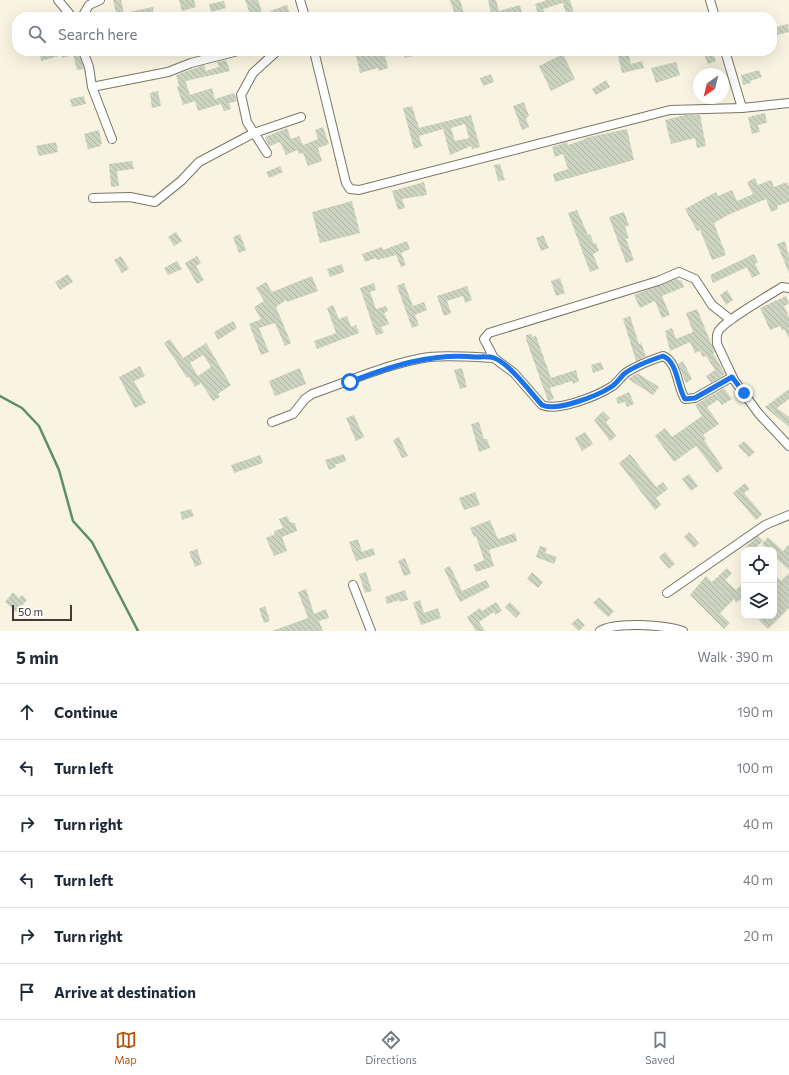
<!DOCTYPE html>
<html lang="en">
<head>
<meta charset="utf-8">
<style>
	:root { --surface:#fff; --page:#f2f2f3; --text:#1f2937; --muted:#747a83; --line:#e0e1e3; --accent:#b45309 }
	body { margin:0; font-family:Commissioner,sans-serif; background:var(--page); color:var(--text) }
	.controls { position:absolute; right:12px; bottom:12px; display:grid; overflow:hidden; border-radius:8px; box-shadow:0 4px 16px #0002 }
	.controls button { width:36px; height:36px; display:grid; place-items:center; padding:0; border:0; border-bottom:1px solid var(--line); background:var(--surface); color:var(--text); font:20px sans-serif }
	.compass { position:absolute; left:693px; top:68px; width:36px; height:36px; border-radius:50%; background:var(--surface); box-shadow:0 4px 16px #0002; rotate:215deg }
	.scale { position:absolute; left:12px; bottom:10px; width:60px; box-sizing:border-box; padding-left:4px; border:2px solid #3e3c34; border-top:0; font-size:11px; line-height:14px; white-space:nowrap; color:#3e3c34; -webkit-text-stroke:3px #fff; paint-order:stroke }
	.stop { position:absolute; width:12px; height:12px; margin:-9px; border:3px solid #1a73e8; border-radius:50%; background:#fff }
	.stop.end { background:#1a73e8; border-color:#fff; box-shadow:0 1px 4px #0008 }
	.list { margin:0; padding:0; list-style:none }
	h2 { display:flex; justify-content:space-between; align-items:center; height:52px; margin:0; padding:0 16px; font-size:17px }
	h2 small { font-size:13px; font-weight:400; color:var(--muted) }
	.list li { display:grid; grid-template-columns:26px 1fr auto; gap:12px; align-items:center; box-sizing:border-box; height:56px; padding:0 16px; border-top:1px solid var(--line) }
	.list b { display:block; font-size:15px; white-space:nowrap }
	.list em { font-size:13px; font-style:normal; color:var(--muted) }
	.icon { flex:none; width:22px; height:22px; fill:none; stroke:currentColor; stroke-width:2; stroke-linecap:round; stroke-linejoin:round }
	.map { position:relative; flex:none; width:789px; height:631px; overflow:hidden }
	.search { position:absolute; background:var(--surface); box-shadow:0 4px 16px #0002; left:12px; right:12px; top:12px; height:44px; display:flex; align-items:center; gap:10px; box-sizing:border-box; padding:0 14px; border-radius:16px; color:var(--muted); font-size:15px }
	.sheet { height:388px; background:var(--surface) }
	nav { display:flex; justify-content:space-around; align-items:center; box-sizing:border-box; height:56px; border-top:1px solid var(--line); background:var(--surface); font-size:11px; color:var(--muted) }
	nav a { display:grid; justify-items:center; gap:2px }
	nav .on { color:var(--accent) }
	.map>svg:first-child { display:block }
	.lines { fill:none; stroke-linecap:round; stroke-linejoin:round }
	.stream { stroke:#5b8f67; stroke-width:2.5 }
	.building { fill:url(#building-back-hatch); fill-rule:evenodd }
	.minor-casing { stroke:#7a7665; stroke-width:10 }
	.minor { stroke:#fff; stroke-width:8 }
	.route { stroke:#1a73e8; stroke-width:5 }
</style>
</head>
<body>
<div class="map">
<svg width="789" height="631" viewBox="0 0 789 631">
	<defs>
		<pattern id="building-back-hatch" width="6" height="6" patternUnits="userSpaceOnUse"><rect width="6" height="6" fill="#ccd3c1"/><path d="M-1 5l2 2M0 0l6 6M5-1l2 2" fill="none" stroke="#b0b6a6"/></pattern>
	</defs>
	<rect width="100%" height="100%" fill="#f8f4e1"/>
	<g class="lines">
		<!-- stream -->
		<path class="stream" d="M0,396L22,408L39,426L59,470L73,521L92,542L138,631"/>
	</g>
	<!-- building -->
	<path class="building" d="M113,0H121L124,13L153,7L154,14L142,17H117Z
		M179,0H194L196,7L182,11Z
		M245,0H258L263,15L251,17Z
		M450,0H460L465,16L456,17Z
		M488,0H496L499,11L520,5L522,13L508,17H484V15L491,13Z
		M547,0H570L575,17H567L563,3L543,9L546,17H539L535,4Z
		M224,1L226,8L211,12L209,4Z
		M287,5L291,17H272L270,11Z
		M788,24L789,32L772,36V28Z
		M54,51H78L84,69L77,70L73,55L62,58V55L41,61L40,54Z
		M355,51H384L388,68L379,71L378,68L360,73Z
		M403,51H424V53L405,58Z
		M628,51L631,64L642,61L644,68L622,73L617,52Z
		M707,51H712L716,61L708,64L703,52Z
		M563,54L575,79L551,91L539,66Z
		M226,60L230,71L186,81V83L190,95L212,88L215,99L234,93L237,101L229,103L231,109L224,111L221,104L198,111L195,101L183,105L177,87L179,86L176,75L204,65L206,71L219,67L217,62Z
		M676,62L680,75L656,83L651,68Z
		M759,70L762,77L750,81L751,83L743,85L741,75Z
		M491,74L494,82L483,86L480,78Z
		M606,80L610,87L596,95L592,89Z
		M158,91L161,106L152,108L150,93Z
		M84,96L86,104L72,107L70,99Z
		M524,102L529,116L526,118L529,127L522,130L513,106Z
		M412,106L419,128L471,115L480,147L472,149L471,146L450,155L443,129L419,136L422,146L414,149L403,108ZM465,124L469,138L455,141L451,128Z
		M765,113L767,123L758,125L760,132L752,134L748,117Z
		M685,115H700L706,146L697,148L695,138L671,144L665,120Z
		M323,127L329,144L318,148L322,161L308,166L303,153L299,154L297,150L286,155L280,142L269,146L265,137L287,128L291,139L299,136L303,145L318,139L315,130Z
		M627,129L634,160L555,182L553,174L568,169L563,154L555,157L552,147L567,142L568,145L585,139V138Z
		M99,130L102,144H100L101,146L88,149L84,134Z
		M56,142L58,152L39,156L36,146Z
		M132,161L134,169L117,171L119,186L111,187L109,164Z
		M500,164L505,180L498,181L494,165Z
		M280,166L283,172L269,178L266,172Z
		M755,178L758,185L771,180L774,187L787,182L789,187V202L777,206L778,209L771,212L766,199L728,215L714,223L726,255L712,260L700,230L697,231L685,209L716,192L718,196L732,190L737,201L753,194L747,182Z
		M424,182L427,195L402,199L405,208L398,210L392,191Z
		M352,201L360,233L320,243L312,212Z
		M577,210L588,235L590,234L594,244L596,243L599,251L593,254L599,269L590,272L568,213Z
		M624,212L629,225L625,227L629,238L626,239L634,260L626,263L609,217Z
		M176,232L182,241L174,246L168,237Z
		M240,234L246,250L239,253L233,237Z
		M543,235L549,248L541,251L536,238Z
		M407,241L410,249L401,253L406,265L401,267L396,255L377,260L376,258L365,262L362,254L382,247L383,250Z
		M785,241L789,257V273L777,244Z
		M754,254L758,262L755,264L760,274L752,278L747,267L713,283L710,275Z
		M121,256L129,269L122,273L114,260Z
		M197,256L201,263L196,266L204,280L197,284L185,263Z
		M177,261L182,269L168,275L164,268Z
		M342,264L344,272L330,277L327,269Z
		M68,274L73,282L60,290L55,282Z
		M312,276L318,291L287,302L286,300L276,307L291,343L285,346L275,323L259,328L269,352L261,355L249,324L261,319L254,307L264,301L256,288L266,282L272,292Z
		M560,278L565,293L556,296L551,281Z
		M676,279L682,281L684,287L662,296L670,315L662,318L655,301L640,308L634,295Z
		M374,283L376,290L370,292L376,309L386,306L388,311L384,313L389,324L381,327L384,333L376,335L360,288Z
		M404,283L413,306L424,302L427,310L415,315L419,325L412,328L397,286Z
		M467,286L472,300L465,303L463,296L447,301L451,313L444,316L437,296Z
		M727,290L733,300L726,305L720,295Z
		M786,296L789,304L784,306L789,317V338L784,329L782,331L780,326L770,330L760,308Z
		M333,305L339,319L347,316L351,327L356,325L359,333L317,349L314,341L336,333L327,308Z
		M697,309L711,343L715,352L713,353L725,374L711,383L706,376L715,370L706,356L703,357L700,351L695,353L690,342L670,351L665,331L672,328L676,339L693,332L686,313Z
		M630,316L639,344L641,343L646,356L636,361L623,319Z
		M233,321L237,328L218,340L214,332Z
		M532,334V337L536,336L551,378L576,370L579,381L573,384L572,381L550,388L554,399L548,401L526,339V335Z
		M170,339L183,358L206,343L231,385L218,394L220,397L213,401L201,383L195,387L189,377L187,378L164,343ZM203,355L211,367L198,376L190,363Z
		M683,361L692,379L686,383L678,364Z
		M601,362L604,369L593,373L591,365Z
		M140,366L145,376L134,381L146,403L135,408L119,377Z
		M300,368L306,384L275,396L269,381Z
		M462,368L467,387L460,389L454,370Z
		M637,373L659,387L653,395L628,379Z
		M724,388L732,399L722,405L718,400L707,407L719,424L703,435L706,439L704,440L723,468L717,473L696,446L674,462L655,436L665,428L672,437L702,416L695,405Z
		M789,389V399L777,408L789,417V427L765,407Z
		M629,392L634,404L627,407L625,402L618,404L616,398Z
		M603,411L610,418L606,422L616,436L610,441L594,420Z
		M354,415L364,437L356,441L346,418Z
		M479,422L484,439H487L490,448L479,452L471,424Z
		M585,432L593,444L582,451L575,438Z
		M399,437L408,456L402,458L393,440Z
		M744,441L755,452L749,457L738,446Z
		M344,454L346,461L335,465L336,467L329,470L325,460Z
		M630,454L656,487L663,482L668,489L656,498L661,505L655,510L619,463Z
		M260,455L263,463L234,473L231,465Z
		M689,474L698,486L691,491L682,479Z
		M745,483L750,489L744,493L762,514L756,520L733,493Z
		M475,492L480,505L464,510L459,498Z
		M191,509L194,516L182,520L180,512Z
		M287,516L290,522L295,523L297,531L282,537L287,551L274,556L266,538L275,534L274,531L283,528L279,519Z
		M490,520L498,539L515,533L517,541L489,550L494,566L476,572L473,565L484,560L476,536L474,537L470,528Z
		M689,532L699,543L694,548L684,537Z
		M758,536L763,541L753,550H742Z
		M768,537L783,551L789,544V570L774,556V550H768L762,544Z
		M358,539L362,552L373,548L375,555L356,561L349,542Z
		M540,546L547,548L545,553L557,557L554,564L536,557Z
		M197,549L202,564L195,567L189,552Z
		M665,552L675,564L669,569L659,557Z
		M405,558L411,574L404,576L398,561Z
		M450,566L462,591L486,580L490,587L460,602L444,569Z
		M727,568L732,573L725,580L736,590L744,582V604L739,600L736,603L734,599L720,613L730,623L724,629L690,595L706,576L712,582Z
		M366,572L372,591L365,593L359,574Z
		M532,572L543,582L538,588L527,579Z
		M789,573V608L768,629L755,616H774V574L781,581Z
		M306,589L314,614L326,609L329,618L319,621L323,631H272L308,618L298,592Z
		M405,590L408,600L400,602L399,600L387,604L385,597Z
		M13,592L19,598L22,595L27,600L16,612L5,602Z
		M599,597L614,611L608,617L593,603Z
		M420,600L424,613L438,608L441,618L421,625L413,603Z
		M496,602L502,611L495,615L494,612L479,622L485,631H476L467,617L480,608L482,611Z
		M510,602L521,613L516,618L505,607Z
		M265,606L270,621L264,623L259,609Z
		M578,618L585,625L579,631L571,624Z"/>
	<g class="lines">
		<defs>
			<path id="minor" d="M58,0L72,17
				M300,0L305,17
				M710,0L715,17
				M82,17L89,5L100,0
				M83,51L89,67L92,87L112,139
				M314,51L346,183L350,189L359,190L670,110L742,108L789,103
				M725,51L742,108
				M92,87L168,72L191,63L238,51
				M267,153L247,122L241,95L253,73L277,51
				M93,198L130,197L155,202L181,181L199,162L254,133L301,117
				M789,288L782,287C770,295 722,322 718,332C716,336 717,340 717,344L734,380L759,414L789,446
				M731,320L712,305L695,279L679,272L658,281L489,333L484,339L494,358L514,373L542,405C557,412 597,396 611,387C617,384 621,376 627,372C638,365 651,360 663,356C678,362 677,387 685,399L695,398L732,377
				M272,422L293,414L305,399L312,394C350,381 389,363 429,357C451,355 472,357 494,358
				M353,585L371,631
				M667,593L765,525L789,515
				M600,631C616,621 665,625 683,631"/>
		</defs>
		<!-- minor casing -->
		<use href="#minor" class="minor-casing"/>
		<!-- minor -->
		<use href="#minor" class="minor"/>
	</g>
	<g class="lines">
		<!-- route -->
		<path class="route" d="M350,382C391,366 431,353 475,357C481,357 489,356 494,358C509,363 531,393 542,405C556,412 597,396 611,387C616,384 620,378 624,374C634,366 651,360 663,356C678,362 677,387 685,399L695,398L732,377L744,393"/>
	</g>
</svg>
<div class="controls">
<button><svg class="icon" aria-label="locate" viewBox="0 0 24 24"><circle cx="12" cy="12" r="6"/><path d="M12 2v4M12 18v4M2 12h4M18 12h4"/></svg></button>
<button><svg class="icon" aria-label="layers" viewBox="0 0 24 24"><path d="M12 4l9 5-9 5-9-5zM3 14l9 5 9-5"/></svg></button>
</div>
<svg class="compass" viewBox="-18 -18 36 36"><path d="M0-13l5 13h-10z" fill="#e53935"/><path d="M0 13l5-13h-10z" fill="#747a83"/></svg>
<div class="scale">50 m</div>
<div class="stop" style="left:350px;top:382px"></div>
<div class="stop end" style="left:744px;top:393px"></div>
<div class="search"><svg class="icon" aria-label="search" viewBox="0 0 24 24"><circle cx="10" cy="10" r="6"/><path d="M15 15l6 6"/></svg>Search here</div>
</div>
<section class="sheet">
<h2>5 min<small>Walk · 390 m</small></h2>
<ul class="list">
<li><svg class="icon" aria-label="ahead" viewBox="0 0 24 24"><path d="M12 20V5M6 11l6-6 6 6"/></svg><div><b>Continue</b></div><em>190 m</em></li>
<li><svg class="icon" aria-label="left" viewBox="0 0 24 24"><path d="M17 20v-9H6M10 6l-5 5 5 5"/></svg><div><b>Turn left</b></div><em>100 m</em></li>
<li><svg class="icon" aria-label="right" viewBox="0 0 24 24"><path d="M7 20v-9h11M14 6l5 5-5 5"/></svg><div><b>Turn right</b></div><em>40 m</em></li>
<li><svg class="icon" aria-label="left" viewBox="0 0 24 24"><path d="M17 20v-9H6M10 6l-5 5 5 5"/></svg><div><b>Turn left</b></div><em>40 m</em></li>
<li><svg class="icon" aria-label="right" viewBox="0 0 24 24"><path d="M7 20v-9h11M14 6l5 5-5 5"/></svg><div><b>Turn right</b></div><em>20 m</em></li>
<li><svg class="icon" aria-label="arrive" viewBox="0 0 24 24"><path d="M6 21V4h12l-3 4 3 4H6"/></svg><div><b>Arrive at destination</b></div></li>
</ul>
</section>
<nav>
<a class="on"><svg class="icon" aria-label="map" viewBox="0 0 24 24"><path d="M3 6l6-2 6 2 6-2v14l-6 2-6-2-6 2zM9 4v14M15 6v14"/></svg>Map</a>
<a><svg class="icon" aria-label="directions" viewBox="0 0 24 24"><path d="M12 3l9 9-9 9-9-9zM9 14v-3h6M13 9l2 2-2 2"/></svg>Directions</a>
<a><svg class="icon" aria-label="saved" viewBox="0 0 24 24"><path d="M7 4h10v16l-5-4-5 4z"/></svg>Saved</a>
</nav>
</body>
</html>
